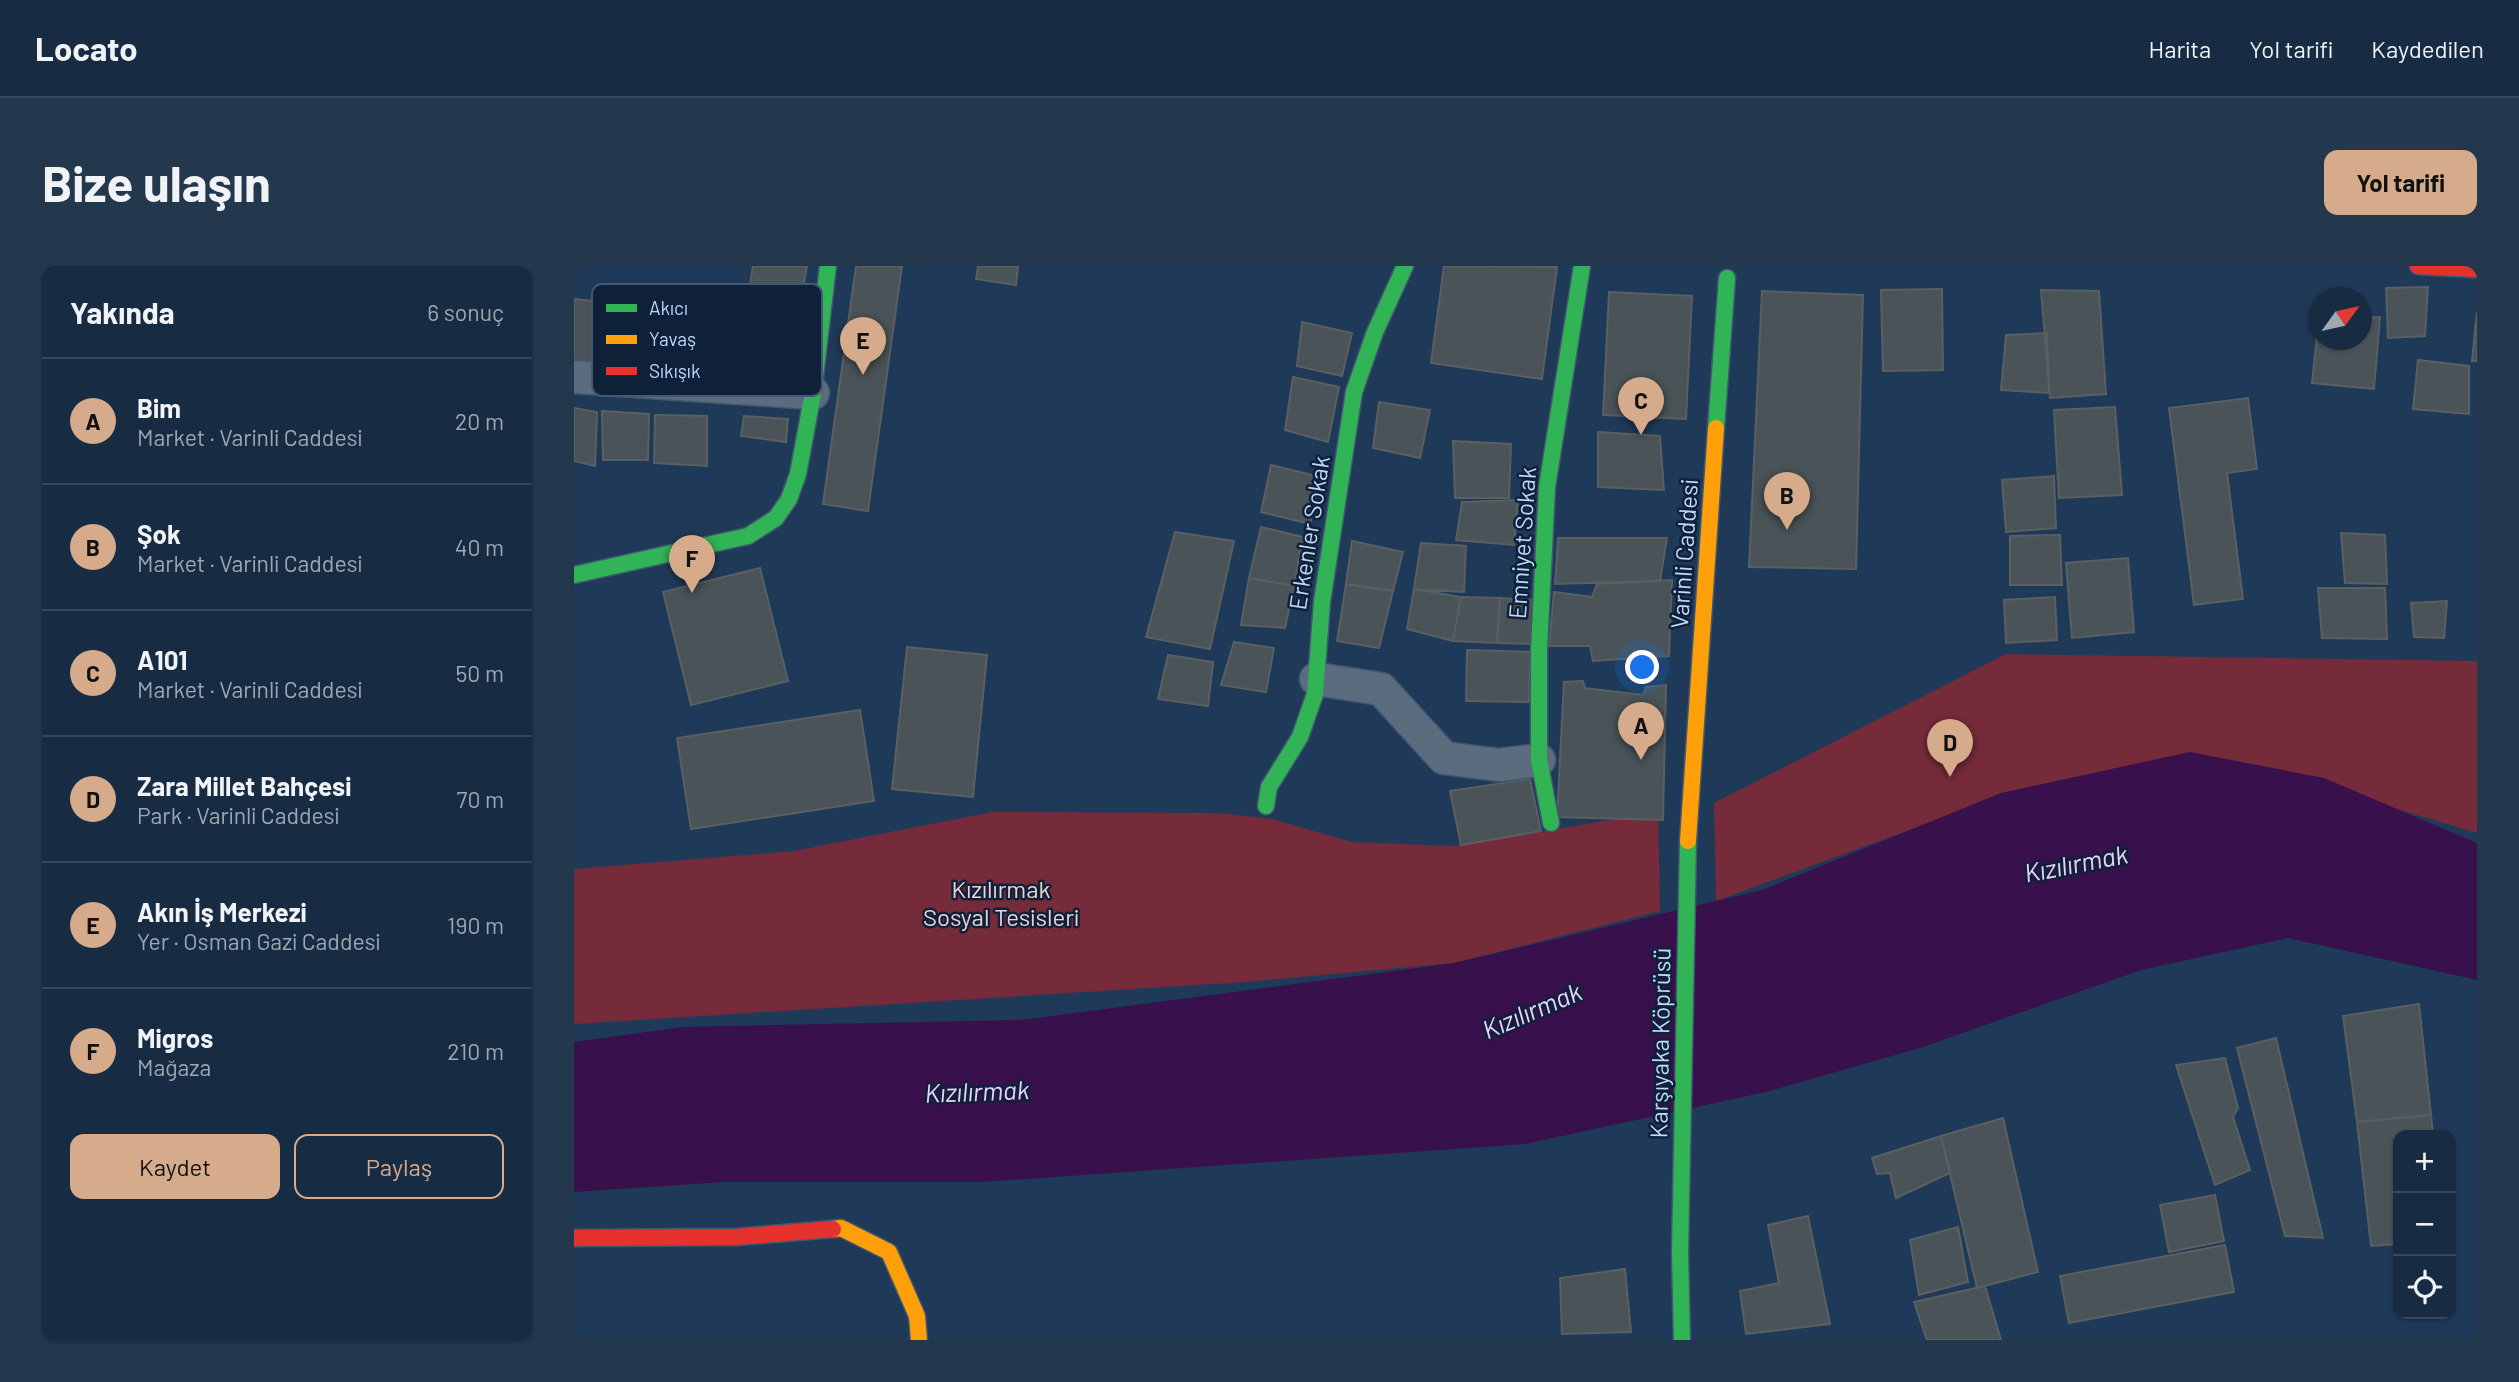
<!DOCTYPE html>
<html lang="tr">
<head>
<meta charset="utf-8">
<style>
	:root { --surface:#172c42; --page:#24384d; --text:#f1f3f6; --muted:#9ea7b2; --line:#36485b; --accent:#d6ab8b }
	body { margin:0; font-family:Barlow,sans-serif; background:var(--page); color:var(--text) }
	.controls { position:absolute; right:21px; bottom:21px; display:grid; overflow:hidden; border-radius:14px; box-shadow:0 2px 5px #0004 }
	.controls button { width:63px; height:63px; display:grid; place-items:center; padding:0; border:0; border-bottom:2px solid var(--line); background:var(--surface); color:var(--text); font:35px sans-serif }
	.compass { position:absolute; left:1735px; top:21px; width:63px; height:63px; border-radius:50%; background:var(--surface); box-shadow:0 2px 5px #0004; rotate:57deg }
	.you { position:absolute; left:1069px; top:402px; width:24px; height:24px; margin:-18px; border:5px solid #fff; border-radius:50%; background:#1a73e8; box-shadow:0 0 0 10px #1a73e833 }
	.badge { display:grid; place-items:center; width:46px; height:46px; border-radius:50%; background:var(--accent); color:#111; font-size:23px; font-weight:700 }
	.pin { position:absolute; translate:-50% -58px; filter:drop-shadow(0 2px 4px #0008) }
	.pin::after { content:''; position:absolute; top:37px; width:24px; height:21px; background:inherit; clip-path:polygon(0 0,100% 0,50% 100%) }
	.list { margin:0; padding:0; list-style:none }
	h2 { display:flex; justify-content:space-between; align-items:center; height:91px; margin:0; padding:0 28px; font-size:30px }
	h2 small { font-size:23px; font-weight:400; color:var(--muted) }
	.list li { display:grid; grid-template-columns:46px 1fr auto; gap:21px; align-items:center; box-sizing:border-box; height:126px; padding:0 28px; border-top:2px solid var(--line) }
	.list b { display:block; font-size:26px; white-space:nowrap }
	.list p { margin:0; font-size:23px; white-space:nowrap; color:var(--muted) }
	.list em { font-size:23px; font-style:normal; color:var(--muted) }
	.actions { display:flex; gap:14px; padding:21px 28px }
	.actions a { flex:1; padding:16px 0; border:2px solid var(--accent); border-radius:14px; text-align:center; font-size:24px; color:var(--accent) }
	.actions .main { background:var(--accent); color:#111 }
	.icon { flex:none; width:38px; height:38px; fill:none; stroke:currentColor; stroke-width:2; stroke-linecap:round; stroke-linejoin:round }
	.map { position:relative; flex:none; width:1903px; height:1074px; overflow:hidden; border-radius:14px }
	header { display:flex; align-items:center; gap:42px; box-sizing:border-box; height:98px; padding:0 35px; background:var(--surface); border-bottom:2px solid var(--line) }
	header strong { font-size:33px }
	nav { display:flex; gap:38px; margin-inline-start:auto; font-size:24px }
	.intro { display:flex; align-items:center; justify-content:space-between; box-sizing:border-box; height:168px; padding:0 42px }
	h1 { margin:0; font-size:49px }
	.button { padding:18px 32px; border-radius:14px; background:var(--accent); color:#111; font-size:24px; font-weight:700 }
	main { display:flex; gap:42px; padding:0 42px }
	aside { flex:1; background:var(--surface); border-radius:14px; box-shadow:0 2px 5px #0004 }
	.map>svg:first-child { display:block }
	.green { fill:#762b3b }
	.water { fill:#38104c }
	.building { fill:#495358; stroke:#5a5f62; stroke-width:2 }
	.lines { fill:none; stroke-linecap:round; stroke-linejoin:round }
	.street-casing { stroke:#405770; stroke-width:35 }
	.fast-casing { stroke:#405770; stroke-width:19 }
	.slow-casing { stroke:#405770; stroke-width:19 }
	.jam-casing { stroke:#405770; stroke-width:19 }
	.street { stroke:#5c6c7f; stroke-width:32 }
	.fast { stroke:#30b455; stroke-width:16 }
	.slow { stroke:#ff9f0a; stroke-width:16 }
	.jam { stroke:#e5322d; stroke-width:16 }
	.labels { text-anchor:middle; stroke-width:5; stroke-linejoin:round; paint-order:stroke }
	.street-label { font-size:24px; fill:#bfd8f9; stroke:#0e2139 }
	.park-label { font-size:24px; fill:#f0d1d3; stroke:#0e2139 }
	.water-label { font-size:26px; font-style:italic; fill:#eecffc; stroke:#0e2139 }
	.key { fill:#0e2139; stroke:#435873; stroke-width:2 }
	.key-label { font-size:19px; fill:#bfd8f9 }
</style>
</head>
<body>
<header>
<strong>Locato</strong>
<nav><a>Harita</a><a>Yol tarifi</a><a>Kaydedilen</a></nav>
</header>
<div class="intro"><h1>Bize ulaşın</h1><a class="button">Yol tarifi</a></div>
<main>
<aside>
<h2>Yakında<small>6 sonuç</small></h2>
<ul class="list">
<li><span class="badge">A</span><div><b>Bim</b><p>Market · Varinli Caddesi</p></div><em>20 m</em></li>
<li><span class="badge">B</span><div><b>Şok</b><p>Market · Varinli Caddesi</p></div><em>40 m</em></li>
<li><span class="badge">C</span><div><b>A101</b><p>Market · Varinli Caddesi</p></div><em>50 m</em></li>
<li><span class="badge">D</span><div><b>Zara Millet Bahçesi</b><p>Park · Varinli Caddesi</p></div><em>70 m</em></li>
<li><span class="badge">E</span><div><b>Akın İş Merkezi</b><p>Yer · Osman Gazi Caddesi</p></div><em>190 m</em></li>
<li><span class="badge">F</span><div><b>Migros</b><p>Mağaza</p></div><em>210 m</em></li>
</ul>
<div class="actions"><a class="main">Kaydet</a><a>Paylaş</a></div>
</aside>
<div class="map">
<svg width="1903" height="1074" viewBox="0 0 1903 1074">
	<rect width="100%" height="100%" fill="#1f3a58"/>
	<!-- green -->
	<path class="green" d="M1432,388L1903,395V567L1675,498L1444,524L1142,635L1140,537Z
		M418,546L646,547L698,553L778,576L881,580L1084,546L1086,645L880,697L670,716L0,758V603L220,585Z"/>
	<!-- water -->
	<path class="water" d="M1616,486L1750,512L1903,577V714L1714,672L1567,704L1346,782L1192,826L951,878L409,916H150L0,926V776L108,761L447,754L880,697L1188,624L1427,527Z"/>
	<!-- building -->
	<path class="building" d="M179,0H233L227,33L175,25Z
		M282,0H328L294,245L249,238Z
		M404,0H444L442,19L402,13Z
		M870,0L983,1L968,113L857,97Z
		M1854,21L1851,70L1814,72L1812,22Z
		M1368,23L1369,104L1309,105L1307,24Z
		M1467,24L1525,25L1532,128L1476,132Z
		M1188,25L1289,29L1282,303L1175,301Z
		M1035,26L1118,30L1112,153L1029,149Z
		M0,33L37,37L26,100L0,99Z
		M1903,46V95H1898Z
		M1806,51L1800,123L1738,117L1744,60L1745,74H1787V52Z
		M728,56L778,67L768,110L723,100Z
		M1473,67L1475,127L1427,124L1432,69Z
		M1844,94L1895,100V148L1839,143Z
		M719,111L765,121L754,176L711,164Z
		M1674,132L1683,203L1653,207L1669,333L1620,339L1595,142Z
		M805,136L856,144L846,192L799,182Z
		M1541,141L1548,229L1485,232L1480,144Z
		M0,142L23,146L21,200L0,195Z
		M28,145L75,148L74,194H29Z
		M81,149L133,150V200L80,197Z
		M170,150L214,153L212,176L167,170Z
		M1024,166L1086,170L1090,224L1024,221Z
		M879,175L937,178L935,232H881Z
		M697,199L746,211L736,258L687,246Z
		M1480,210L1482,262L1432,266L1428,214Z
		M944,234L940,279L882,274L888,236Z
		M687,261L729,271L720,320L675,312Z
		M601,266L660,275L636,383L572,371Z
		M1767,267L1811,269L1813,318L1771,317Z
		M1486,269L1488,319H1436V270Z
		M984,272H1093L1086,315L981,318Z
		M778,275L829,286L819,325L772,318Z
		M847,277L892,280L890,326L840,323Z
		M1554,292L1560,366L1498,372L1492,297Z
		M186,302L214,415L117,439L89,326Z
		M675,312L720,320L711,362L667,359Z
		M1098,314L1095,390L1019,395L1016,380H975L980,326L1018,331L1023,318Z
		M772,318L819,325L805,382L763,375Z
		M1744,322H1811L1813,373L1748,372Z
		M840,323L887,331L879,375L833,363Z
		M887,331L926,332L923,377L879,375Z
		M1481,331L1483,374L1432,377L1430,334Z
		M926,332L958,334L957,378L923,377Z
		M1873,335L1870,372L1840,371L1837,337Z
		M660,376L700,382L692,426L647,419Z
		M333,381L413,389L399,531L318,523Z
		M893,384L956,386L955,436L892,435Z
		M594,389L639,396L634,440L584,433Z
		M1009,415L1011,422L1069,429L1072,421L1092,419L1089,554L983,551L990,416Z
		M286,444L300,535L117,563L103,472Z
		M956,513L967,565L887,579L876,525Z
		M1845,738L1857,849L1783,856L1769,750Z
		M1702,772L1749,972L1711,970L1663,782Z
		M1651,792L1664,842L1659,851L1676,904L1641,919L1602,799Z
		M1857,849L1859,869H1824V978L1797,980L1783,856Z
		M1429,852L1464,1006L1403,1022L1367,870Z
		M1367,870L1376,907L1322,932L1316,907L1303,908L1298,892Z
		M1641,929L1650,975L1595,986L1586,939Z
		M1234,950L1256,1058L1172,1068L1166,1025L1205,1017L1194,959Z
		M1384,961L1394,1016L1345,1029L1336,974Z
		M1651,979L1660,1026L1495,1057L1486,1010Z
		M1051,1003L1057,1066L988,1068L986,1012Z
		M1411,1020L1427,1074H1353L1340,1036Z"/>
	<g class="lines">
		<defs>
			<path id="street" d="M0,111L239,127
				M742,413L807,423L870,492L925,499L965,494"/>
			<path id="fast" d="M1142,162L1153,12
				M0,309L174,270L202,252L215,233L224,208L239,127L254,0
				M692,540L695,521L726,471L741,428L748,336L780,126L801,66L831,0
				M977,557L965,494V384L973,221L1008,0
				M1108,1074L1106,987L1114,575"/>
			<path id="slow" d="M1114,575L1142,162
				M259,963L267,962L315,986L343,1050L345,1074"/>
			<path id="jam" d="M1844,0L1903,3
				M0,972L162,971L259,963"/>
		</defs>
		<!-- street casing -->
		<use href="#street" class="street-casing"/>
		<!-- fast casing -->
		<use href="#fast" class="fast-casing"/>
		<!-- slow casing -->
		<use href="#slow" class="slow-casing"/>
		<!-- jam casing -->
		<use href="#jam" class="jam-casing"/>
		<!-- street -->
		<use href="#street" class="street"/>
		<!-- fast -->
		<use href="#fast" class="fast"/>
		<!-- slow -->
		<use href="#slow" class="slow"/>
		<!-- jam -->
		<use href="#jam" class="jam"/>
	</g>
	<g class="labels">
		<!-- street labels -->
		<g class="street-label">
			<text transform="translate(736 267) rotate(-81)" y="8">Erkenler Sokak</text>
			<text transform="translate(949 277) rotate(-86)" y="8">Emniyet Sokak</text>
			<text transform="translate(1111 288) rotate(-86)" y="8">Varinli Caddesi</text>
			<text transform="translate(1087 777) rotate(-89)" y="8">Karşıyaka Köprüsü</text>
		</g>
		<!-- park labels -->
		<g class="park-label">
			<text x="427" y="632">Kızılırmak<tspan x="427" dy="28">Sosyal Tesisleri</tspan></text>
		</g>
		<!-- water labels -->
		<g class="water-label">
			<text transform="translate(1502 598) rotate(-11)" y="9">Kızılırmak</text>
			<text transform="translate(958 745) rotate(-23)" y="9">Kızılırmak</text>
			<text transform="translate(403 826) rotate(-2)" y="9">Kızılırmak</text>
		</g>
	</g>
	<!-- legend -->
	<rect x="18" y="18" width="230" height="112" rx="10" class="key"/>
	<rect x="32" y="38" width="31" height="8" fill="#30b455"/>
	<rect x="32" y="69" width="31" height="9" fill="#ff9f0a"/>
	<rect x="32" y="101" width="31" height="8" fill="#e5322d"/>
	<g class="key-label">
		<text x="75" y="49">Akıcı</text>
		<text x="75" y="80">Yavaş</text>
		<text x="75" y="112">Sıkışık</text>
	</g>
</svg>
<div class="controls">
<button>+</button>
<button>−</button>
<button><svg class="icon" aria-label="locate" viewBox="0 0 24 24"><circle cx="12" cy="12" r="6"/><path d="M12 2v4M12 18v4M2 12h4M18 12h4"/></svg></button>
</div>
<svg class="compass" viewBox="-18 -18 36 36"><path d="M0-13l5 13h-10z" fill="#e53935"/><path d="M0 13l5-13h-10z" fill="#9ea7b2"/></svg>
<div class="you"></div>
<div class="pin badge" style="left:1067px;top:494px">A</div>
<div class="pin badge" style="left:1213px;top:264px">B</div>
<div class="pin badge" style="left:1067px;top:169px">C</div>
<div class="pin badge" style="left:1376px;top:511px">D</div>
<div class="pin badge" style="left:289px;top:109px">E</div>
<div class="pin badge" style="left:118px;top:327px">F</div>
</div>
</main>
</body>
</html>
